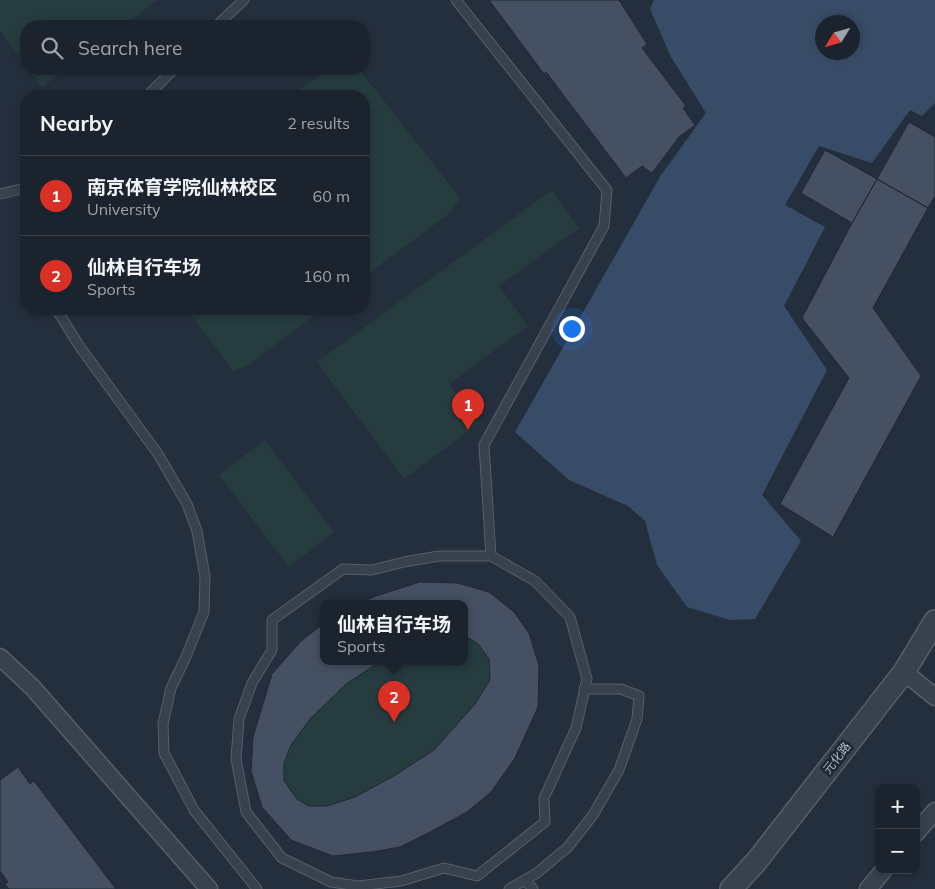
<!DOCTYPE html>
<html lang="en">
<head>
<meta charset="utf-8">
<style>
	:root { --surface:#1b232e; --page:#282f3a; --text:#f1f3f6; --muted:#a0a4aa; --line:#39404a; --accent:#d93025 }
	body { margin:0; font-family:Mulish,"Noto Sans SC",sans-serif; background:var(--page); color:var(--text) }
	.controls { position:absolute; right:15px; bottom:15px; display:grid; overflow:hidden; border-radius:10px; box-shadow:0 2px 8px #0003 }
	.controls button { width:45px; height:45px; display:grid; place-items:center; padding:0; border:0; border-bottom:1px solid var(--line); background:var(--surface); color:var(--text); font:25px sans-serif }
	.compass { position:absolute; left:815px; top:15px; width:45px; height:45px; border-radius:50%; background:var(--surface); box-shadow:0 2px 8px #0003; rotate:233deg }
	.you { position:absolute; left:571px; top:328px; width:18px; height:18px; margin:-12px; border:4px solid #fff; border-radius:50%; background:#1a73e8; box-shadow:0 0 0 8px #1a73e833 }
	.badge { display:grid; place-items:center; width:32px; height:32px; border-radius:50%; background:var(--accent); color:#fff; font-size:16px; font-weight:700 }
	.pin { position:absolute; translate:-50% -41px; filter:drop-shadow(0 1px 2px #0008) }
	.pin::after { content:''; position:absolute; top:26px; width:18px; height:15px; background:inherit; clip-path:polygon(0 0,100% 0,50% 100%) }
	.popup { position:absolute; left:320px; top:600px; width:148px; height:65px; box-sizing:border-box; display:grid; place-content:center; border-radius:10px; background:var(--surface); filter:drop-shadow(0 1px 4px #0005); font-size:16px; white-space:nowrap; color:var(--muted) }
	.popup b { font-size:19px; color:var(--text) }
	.popup::after { content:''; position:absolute; left:50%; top:100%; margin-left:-10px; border:10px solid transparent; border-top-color:var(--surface) }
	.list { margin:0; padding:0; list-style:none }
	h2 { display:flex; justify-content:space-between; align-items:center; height:65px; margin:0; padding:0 20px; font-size:21px }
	h2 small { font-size:16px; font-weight:400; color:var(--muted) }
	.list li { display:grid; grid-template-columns:32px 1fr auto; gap:15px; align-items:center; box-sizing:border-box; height:80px; padding:0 20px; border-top:1px solid var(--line) }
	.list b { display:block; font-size:19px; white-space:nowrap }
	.list p { margin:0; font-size:16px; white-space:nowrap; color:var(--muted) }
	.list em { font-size:16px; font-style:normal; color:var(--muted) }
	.icon { flex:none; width:28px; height:28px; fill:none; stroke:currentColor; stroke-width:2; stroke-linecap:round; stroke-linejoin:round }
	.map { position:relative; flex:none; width:935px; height:889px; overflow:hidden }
	.search { position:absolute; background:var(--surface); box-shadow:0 2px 8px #0003; left:20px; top:20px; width:350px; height:55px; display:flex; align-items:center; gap:12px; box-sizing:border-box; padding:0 18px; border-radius:20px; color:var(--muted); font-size:19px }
	.panel { position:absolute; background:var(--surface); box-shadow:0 2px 8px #0003; left:20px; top:90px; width:350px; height:225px; border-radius:20px }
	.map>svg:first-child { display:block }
	.green { fill:#263c3f }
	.water { fill:#394c67; fill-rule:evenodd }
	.building { fill:#455162; stroke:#1f2835 }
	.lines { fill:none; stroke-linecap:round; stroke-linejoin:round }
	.service-casing { stroke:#565f6c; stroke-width:11 }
	.minor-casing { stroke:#565f6c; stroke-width:19 }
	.tertiary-casing { stroke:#565f6c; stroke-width:24 }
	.service { stroke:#38414e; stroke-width:9 }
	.minor { stroke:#38414e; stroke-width:16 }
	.tertiary { stroke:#38414e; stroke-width:21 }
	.labels { text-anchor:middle; stroke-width:5; stroke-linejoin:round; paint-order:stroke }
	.street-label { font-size:12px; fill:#b4bcc9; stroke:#1d2633 }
</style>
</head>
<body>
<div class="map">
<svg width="935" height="889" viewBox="0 0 935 889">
	<rect width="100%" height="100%" fill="#242f3e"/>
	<!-- green -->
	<path class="green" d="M0,0H157L123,26H26V66L0,31Z
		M28,69H66L42,87Z
		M327,69H359L460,198L451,212L364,277V96H291Z
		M552,190L579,228L499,286L528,326L449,384L479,423L404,479L317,362Z
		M186,309H322L249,365L233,371Z
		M265,440L334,532L289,567L219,475Z
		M420,582L529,633L539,666L538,707L515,758L491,792L467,812L430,832L400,847L372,852L333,856L291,840L262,807L251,771L253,737L272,674L300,642L324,623V661H464V603H360L376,596Z"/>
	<!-- water -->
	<path class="water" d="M654,0H935V103L922,116L910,110L872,163L819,146L785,205L825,227L784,306L827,370L762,495L801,541L755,619L730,620L687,607L657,565L645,521L628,506L569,480L515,432L661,175L706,113L671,57L650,9ZM822,22H852V52H822Z"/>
	<!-- building -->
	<path class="building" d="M489,0H619L647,44L642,48L686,106L683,108L695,125L679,137L652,173L642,166L626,178L546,72L544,74Z
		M909,122L935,137V196L928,208L877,179Z
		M825,150L877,179L852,223L801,193Z
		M877,179L928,208L873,308L921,376L833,537L780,504L849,378L802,318L852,223Z
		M420,582L457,583L489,592L514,612L529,633L539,666L538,707L515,758L491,792L467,812L430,832L400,847L372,852L333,856L291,840L262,807L251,771L253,737L272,674L300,642L324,623V661H381L346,684L311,718L291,745L284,763V781L297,799L309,806H327L355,797L394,776L434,750L475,704L490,680L489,659L478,644L464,635V603H360L376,596Z
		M18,767L30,784L34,781L116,889H9L5,884L8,882L0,871V780Z"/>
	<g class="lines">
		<defs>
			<path id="service" d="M456,0L607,190L604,226L484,445L491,556
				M216,26L244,0
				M147,96L174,69
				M0,194L26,188
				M57,309L58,312L80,347L158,454L187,504L197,531L205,577L204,612L185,659L171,688L163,724L164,753L194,810L257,889
				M439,556H491L535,581L570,617L587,679L576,728L544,798L545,822L477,876L444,868L401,881L358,886L331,882L282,858L246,812L236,759L239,719L252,683L272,650V620L343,569L372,570L404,562Z
				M525,880L533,889
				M509,889L537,873L568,847L593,815L619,770L637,719L639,696L621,689H584"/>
			<path id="minor" d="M0,657L33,688L209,889
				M904,672L935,697
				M916,833L935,811
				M868,889L884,870"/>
			<path id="tertiary" d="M731,889L756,862L904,672L935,621"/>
		</defs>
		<!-- service casing -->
		<use href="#service" class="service-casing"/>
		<!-- minor casing -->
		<use href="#minor" class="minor-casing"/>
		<!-- tertiary casing -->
		<use href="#tertiary" class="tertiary-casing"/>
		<!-- service -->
		<use href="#service" class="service"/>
		<!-- minor -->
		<use href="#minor" class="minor"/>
		<!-- tertiary -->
		<use href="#tertiary" class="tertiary"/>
	</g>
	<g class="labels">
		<!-- street labels -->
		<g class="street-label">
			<text transform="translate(837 758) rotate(-52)" y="4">元化路</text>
		</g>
	</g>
</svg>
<div class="controls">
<button>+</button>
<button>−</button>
</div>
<svg class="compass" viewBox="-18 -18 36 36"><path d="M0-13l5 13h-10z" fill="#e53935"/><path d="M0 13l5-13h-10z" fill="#a0a4aa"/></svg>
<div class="you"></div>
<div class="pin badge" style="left:468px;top:430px">1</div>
<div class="pin badge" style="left:394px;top:722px">2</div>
<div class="popup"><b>仙林自行车场</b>Sports</div>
<div class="search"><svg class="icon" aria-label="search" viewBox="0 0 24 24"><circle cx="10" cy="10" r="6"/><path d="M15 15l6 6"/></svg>Search here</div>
<section class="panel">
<h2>Nearby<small>2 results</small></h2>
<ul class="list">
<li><span class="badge">1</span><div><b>南京体育学院仙林校区</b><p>University</p></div><em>60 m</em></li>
<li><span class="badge">2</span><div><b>仙林自行车场</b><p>Sports</p></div><em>160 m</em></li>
</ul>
</section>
</div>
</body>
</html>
